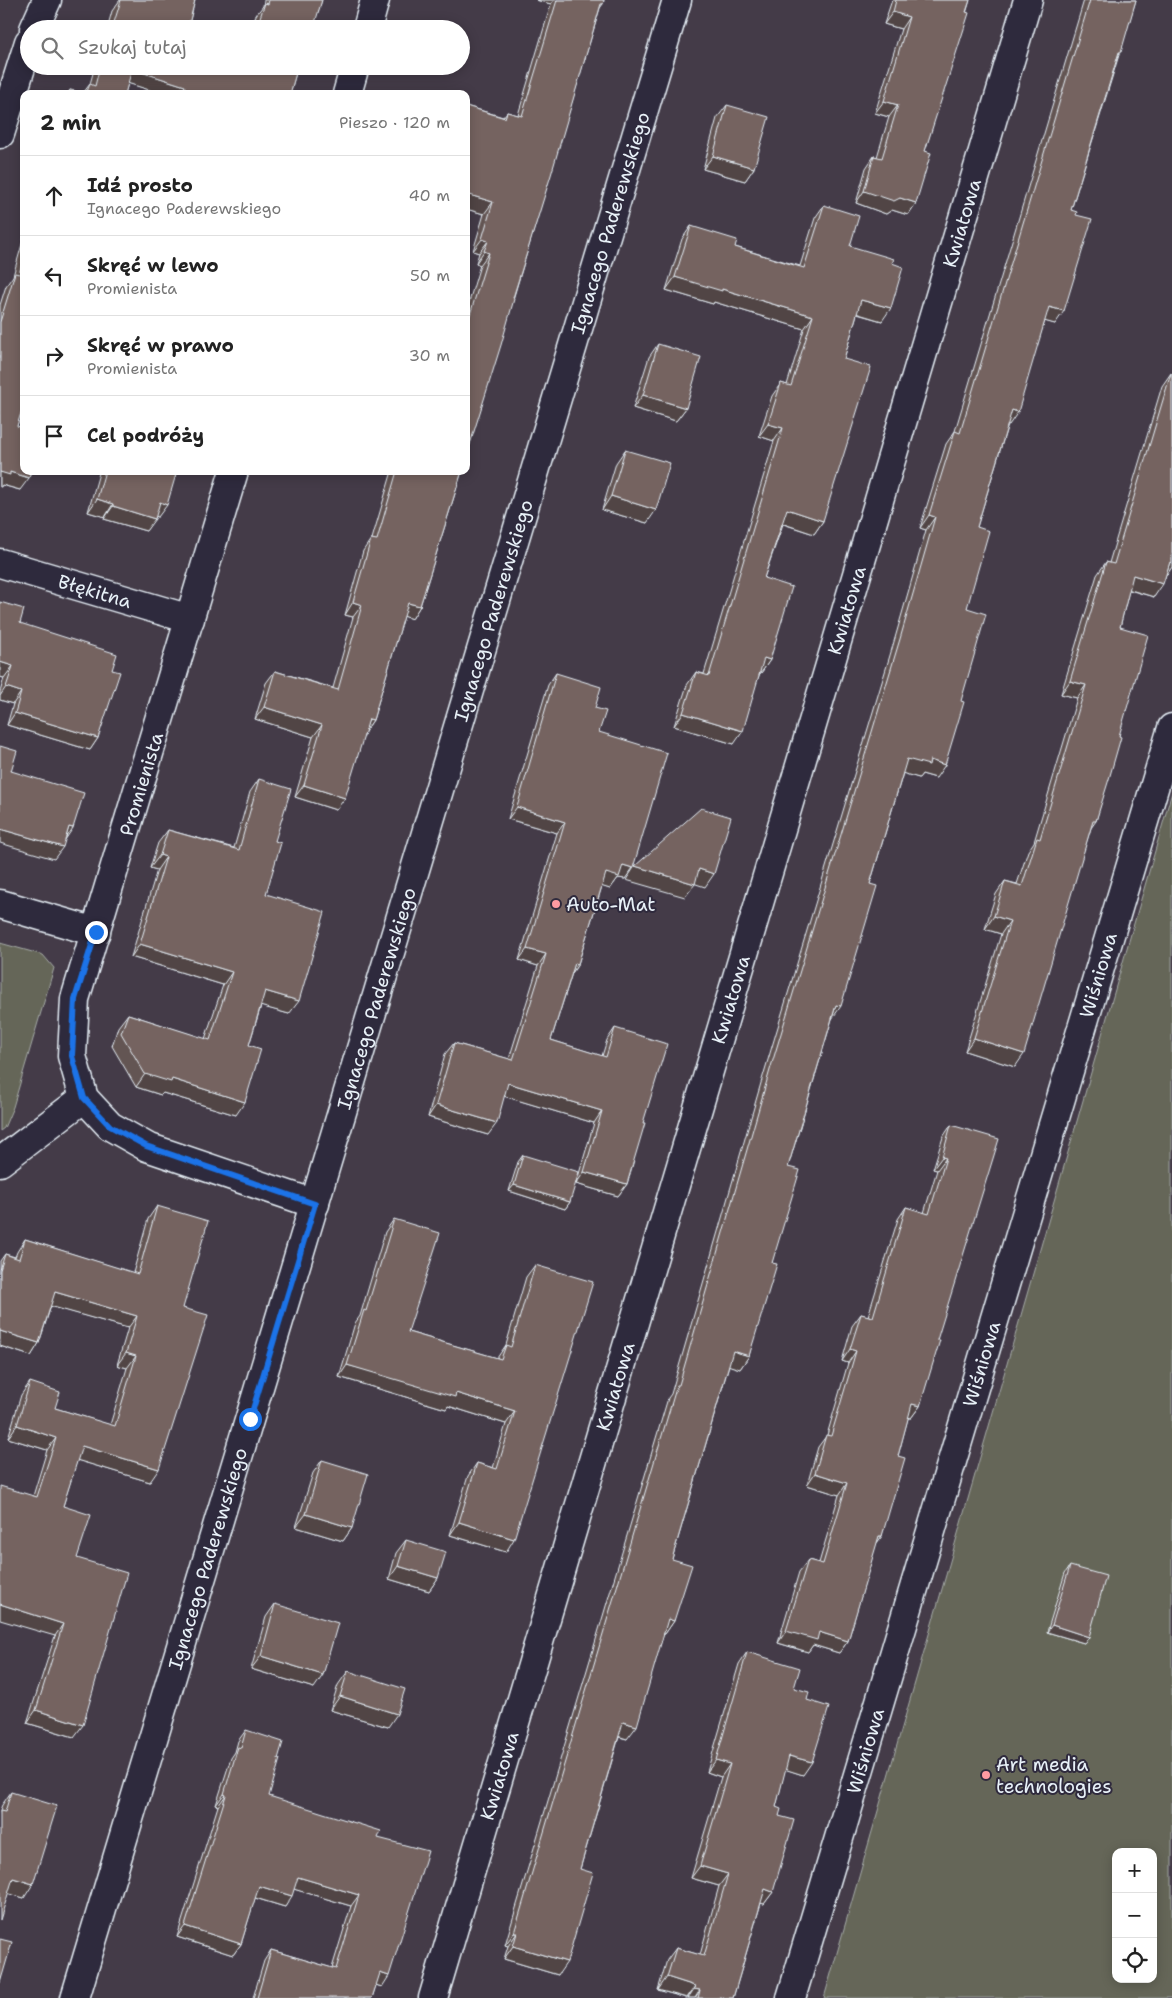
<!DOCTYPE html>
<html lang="pl">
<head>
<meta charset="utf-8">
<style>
	:root { --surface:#fff; --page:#f6f6f6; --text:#222; --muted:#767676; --line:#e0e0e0 }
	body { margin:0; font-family:"Shantell Sans",sans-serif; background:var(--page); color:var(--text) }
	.controls { position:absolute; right:15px; bottom:15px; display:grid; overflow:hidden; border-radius:10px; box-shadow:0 2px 12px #0003 }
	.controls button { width:45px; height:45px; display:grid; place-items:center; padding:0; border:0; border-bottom:1px solid var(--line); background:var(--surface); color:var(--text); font:25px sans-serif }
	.stop { position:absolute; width:15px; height:15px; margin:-11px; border:4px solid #1a73e8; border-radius:50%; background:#fff }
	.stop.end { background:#1a73e8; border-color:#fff; box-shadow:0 1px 5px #0008 }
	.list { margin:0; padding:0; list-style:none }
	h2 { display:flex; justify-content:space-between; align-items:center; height:65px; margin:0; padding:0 20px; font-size:21px }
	h2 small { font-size:16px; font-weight:400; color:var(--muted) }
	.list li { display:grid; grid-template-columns:32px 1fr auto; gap:15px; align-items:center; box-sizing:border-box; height:80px; padding:0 20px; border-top:1px solid var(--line) }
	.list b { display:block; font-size:19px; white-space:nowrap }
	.list p { margin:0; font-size:16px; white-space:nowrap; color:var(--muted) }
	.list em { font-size:16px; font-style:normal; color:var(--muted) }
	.icon { flex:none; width:28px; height:28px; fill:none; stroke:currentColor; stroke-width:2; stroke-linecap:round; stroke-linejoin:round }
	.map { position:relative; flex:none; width:1172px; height:1998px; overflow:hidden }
	.search { position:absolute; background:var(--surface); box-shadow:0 2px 12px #0003; left:20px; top:20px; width:450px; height:55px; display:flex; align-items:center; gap:12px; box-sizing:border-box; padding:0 18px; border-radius:28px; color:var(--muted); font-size:19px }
	.panel { position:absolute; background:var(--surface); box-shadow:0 2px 12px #0003; left:20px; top:90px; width:450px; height:385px; border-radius:10px }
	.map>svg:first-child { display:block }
	.green { fill:#656658; stroke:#a6aca8; fill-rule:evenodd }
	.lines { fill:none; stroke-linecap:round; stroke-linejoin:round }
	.street-casing { stroke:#e8f1f8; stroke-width:31 }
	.secondary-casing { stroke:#e8f1f8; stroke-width:31 }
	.street { stroke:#2f2a3d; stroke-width:28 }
	.secondary { stroke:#2f2a3d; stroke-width:28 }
	.wall { fill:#645553; stroke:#e8f1f8 }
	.shaded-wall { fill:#514544; stroke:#e8f1f8 }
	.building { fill:#746361; stroke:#e8f1f8 }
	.route { stroke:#1a73e8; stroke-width:6 }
	.poi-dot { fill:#ff9aa2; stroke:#2f2a3d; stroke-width:2 }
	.labels { text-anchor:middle; stroke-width:4; stroke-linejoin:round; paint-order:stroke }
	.street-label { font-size:19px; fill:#e8f1f8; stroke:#2f2a3d }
	.poi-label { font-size:19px; fill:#e8f1f8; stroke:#2f2a3d; text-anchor:start }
</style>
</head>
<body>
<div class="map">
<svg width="1172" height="1998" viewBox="0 0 1172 1998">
	<rect width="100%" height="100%" fill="#443b48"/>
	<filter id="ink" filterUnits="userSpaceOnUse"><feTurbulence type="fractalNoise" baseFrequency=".02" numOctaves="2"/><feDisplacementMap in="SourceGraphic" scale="10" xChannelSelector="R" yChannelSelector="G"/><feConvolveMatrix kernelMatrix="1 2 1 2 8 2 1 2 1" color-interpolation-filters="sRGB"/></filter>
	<g filter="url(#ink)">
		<!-- green -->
		<path class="green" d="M1172,792V1998H824ZM1116,1852H1153V1979H1116Z
			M0,943L43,955L54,968L13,1107L4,1128L0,1131Z"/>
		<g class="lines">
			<defs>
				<g id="street">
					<path d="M34,29L47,0"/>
					<path d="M367,29L375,0"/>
					<path d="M347,94L355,66"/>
					<path d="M0,134L29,42"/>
					<path d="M234,471L75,999L72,1056L84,1098L110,1126L147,1147L315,1204"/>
					<path id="s1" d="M0,563L190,619"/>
					<path d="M0,904L96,932"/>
					<path d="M0,1162L84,1098"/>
					<path id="s2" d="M433,1998L1028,0"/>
					<path id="s3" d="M791,1998L1172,728"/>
				</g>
				<g id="secondary">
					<path id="s4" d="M75,1998L677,0"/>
				</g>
			</defs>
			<!-- street casing -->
			<use href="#street" class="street-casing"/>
			<!-- secondary casing -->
			<use href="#secondary" class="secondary-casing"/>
			<!-- street -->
			<use href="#street" class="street"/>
			<!-- secondary -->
			<use href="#secondary" class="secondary"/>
		</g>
		<!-- wall -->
		<path class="wall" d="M120,0H195L189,24L205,29H107L112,11Z
			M264,0H322L312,29H252L256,15L263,6Z
			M536,0H604L603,4L600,8L466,457V312L480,265L476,263L479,253L473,251L484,214L466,209V106L503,117L507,112L518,115L551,4Z
			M892,0H970L925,151L916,203L908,215L892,210L886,214L856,203L866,168L874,156L877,157L889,117L875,113L901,29L884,24Z
			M1084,0H1136L1071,210L1055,324L1045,321L1009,425L1008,424L977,527L967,608L936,778L922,774L919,778L903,773L870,884L832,1019L788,1167L772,1263L749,1356L740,1369L729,1365L672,1559L674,1621L665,1634H664L627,1739L619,1737L580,1869L558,1975L504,1959L508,1946L505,1945L668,1398L671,1394L761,1083L891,652L926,530L920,528L946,444L955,431Z
			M95,66H298L290,94H162L128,83L125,94H67L70,90L83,93L90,84Z
			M727,105L754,168L745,181L703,169L717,118Z
			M824,205L850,246L892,263L882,321L857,314L844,359L823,521L814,534L783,524L764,578L770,660L761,673H760L734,744L674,726L687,685L696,672L704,674L774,441L759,436L772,396L781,383L787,385L804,329L714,302L713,304L666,290L682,239L691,226L735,247L800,266L815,218Z
			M24,237V403L17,426L20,490L2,485L0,487V305L6,286L13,276Z
			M658,344L686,408L676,421L633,408L649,357Z
			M1171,373L1172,374V567L1166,576L1154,597L1129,590L1120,627L1119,736L1096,821L1091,828L1015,1067L965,1051L1001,934L985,929L996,894L1005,881L1017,884L1028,851L1034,842L1077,698L1061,694L1097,575L1106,562L1109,563L1162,386Z
			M625,450L647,523L602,510L616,463Z
			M101,471H177L158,517L156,516L146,531L104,519L105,517L88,512L99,473Z
			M392,471H462L420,606L412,619L404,616L373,720L365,732L336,810L295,797L313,737L255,719L266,683L275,671L333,688L353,617L345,615L363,551L371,539H372Z
			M0,602L20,623L112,670L98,738L90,750L7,725L13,704L0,700V692L4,678L0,677Z
			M556,673L595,708L625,879L618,878L610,889L602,886L578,964L572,973L551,1040L602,1056L607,1040L615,1028L643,1123L627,1184L618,1196L576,1184L594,1123L504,1096L488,1135L428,1117L445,1054L454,1043L509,1059L538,966L519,960L557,833L508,819L548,685Z
			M259,779L275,841L266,894L289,1014L261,1006L249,1045L236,1115L163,1093L161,1095L136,1087L112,1046L118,1027L128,1014L205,1039L223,985L131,957L157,870L150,868L158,843L168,830L234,848L250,792Z
			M951,1125L937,1340L920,1406L911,1418H908L898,1456L882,1536L876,1544L848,1641L839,1653L813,1645L808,1652L778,1643L799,1572L808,1560L819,1563L839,1495L807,1485L818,1447L827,1435L848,1363L842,1361L852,1326L861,1314L868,1316L898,1219L906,1207L924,1213L937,1170L933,1169L943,1137Z
			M523,1155L570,1202L565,1209L509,1191L518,1162Z
			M157,1206L183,1308L150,1482L77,1460L63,1506L77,1558L74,1737L27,1723L55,1636L33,1496L47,1450L8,1438L21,1395L30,1382L55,1408L110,1425L127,1368L117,1365L128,1328L51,1306L39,1343L31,1356L0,1346V1261L5,1254L15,1257L17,1252L25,1239L133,1273L148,1219Z
			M394,1219L408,1332L497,1358L506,1345L526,1277L535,1265L506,1552L450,1535L468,1476L477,1463L493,1468L506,1424L448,1406L446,1409L339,1377L355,1323L360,1316L385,1232Z
			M322,1460L352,1528L343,1541L296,1527L313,1473Z
			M406,1540L438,1578L429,1591L389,1579L396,1553Z
			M1070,1566L1089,1637L1084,1643L1047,1632L1065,1573Z
			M275,1604L314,1688L251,1669L266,1617Z
			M747,1652L794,1688L807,1700L803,1775L785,1769L776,1807L779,1816L773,1892L764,1904L761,1903L733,1998H686L658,1990L667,1960L676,1948L700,1955L719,1886L691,1878L721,1777L707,1772L739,1664Z
			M348,1671L388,1727L330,1710L338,1685Z
			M246,1730L269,1796L378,1838L382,1987L376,1985L372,1998H253L264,1961L271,1950L332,1968L351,1906L294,1889L285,1907L255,1898L241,1944L233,1955L177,1937L218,1806L216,1805L231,1758L235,1752L238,1741Z
			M11,1792L24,1898L8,1893L0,1810L2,1805Z"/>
		<!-- shaded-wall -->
		<path class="shaded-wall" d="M536,0H554L551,4Z
			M893,12L909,17L901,29L884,24Z
			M132,69L185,86L180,94H162L124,82Z
			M884,101L898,105L889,117L875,113Z
			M713,156L754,168L745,181L703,169Z
			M864,191L900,198L916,203L908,215L892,210L886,214L856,203Z
			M466,194L493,202L484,214L466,209Z
			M482,239L488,241L479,253L473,251Z
			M484,251L489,253L480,265L476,263Z
			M675,277L722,289L813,316L804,329L714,302L713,304L666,290Z
			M861,300L891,308L882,321L852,312Z
			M1049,307L1064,311L1055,324L1040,320Z
			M643,395L686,408L676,421L633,408Z
			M1012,410L1018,412L1009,425L1003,423Z
			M768,424L783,428L774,441L759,436Z
			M0,472H10L29,478L20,490L2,485L1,487H0Z
			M611,496L656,510L647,523L602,510Z
			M97,499L113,504L105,517L88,512Z
			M160,502L167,505L158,517L151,515Z
			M113,506L155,519L146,531L104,519Z
			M787,509L823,521L814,534L778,522Z
			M929,515L935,517L926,530L920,528Z
			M1170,562L1172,563V567L1165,577Z
			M1133,575L1163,584L1154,597L1124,588Z
			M353,602L362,605L353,617L345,615Z
			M408,603L420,606L412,619L400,615Z
			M764,658L770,660L761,673L755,671Z
			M0,662L13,666L4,678L0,677Z
			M1070,681L1086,685L1077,698L1061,694Z
			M6,687L21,692L13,704L0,700V696Z
			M264,707L322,725L313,737L255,719Z
			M15,713L98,738L90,750L7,725Z
			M683,713L743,731L734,744L674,726Z
			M369,719L373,720L364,733Z
			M907,759L930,760L945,765L936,778L922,774L919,778L898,772Z
			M304,785L345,798L336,810L295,797Z
			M517,807L565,822L557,833L508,819Z
			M69,827L73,828L65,840Z
			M0,829L63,847L54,859L0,843Z
			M160,855L166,857L157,870L150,868Z
			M623,865L633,868L625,879L618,878L610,889L597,885L606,873Z
			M635,866L695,884L685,897L626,880Z
			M699,869L714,874L705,887L690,882Z
			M994,916L1010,921L1001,934L985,929Z
			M140,944L232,972L223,985L131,957Z
			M527,949L546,954L538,966L519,960Z
			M575,963L578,964L570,976Z
			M265,991L299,1001L289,1014L256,1005Z
			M836,1005L841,1006L832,1019Z
			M974,1038L1024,1054L1015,1067L965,1051Z
			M145,1074L172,1079L245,1102L236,1115L163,1093L161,1095L136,1087Z
			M508,1083L602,1111L594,1123L500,1095Z
			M436,1105L497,1123L488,1135L428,1117Z
			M942,1157L946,1158L937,1170L933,1169Z
			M584,1172L627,1184L618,1196L576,1184Z
			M514,1185L570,1202L565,1209L509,1191Z
			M55,1292L137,1316L128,1328L46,1305Z
			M0,1331L39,1343L31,1356L0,1346Z
			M850,1349L856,1351L848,1363L842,1361Z
			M733,1351L749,1356L740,1369L724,1364Z
			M126,1353L136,1356L127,1368L117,1365Z
			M347,1365L456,1393L515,1411L506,1424L448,1406L446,1409L339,1377Z
			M912,1404L920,1406L911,1418L903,1416Z
			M17,1425L56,1438L47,1450L8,1438Z
			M82,1446L159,1469L150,1482L73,1459Z
			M815,1473L847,1483L839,1495L807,1485Z
			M306,1514L352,1528L343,1541L296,1527Z
			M459,1522L514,1539L506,1552L450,1535Z
			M879,1536H882L873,1548Z
			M398,1566L438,1578L429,1591L389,1579Z
			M0,1604L63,1624L55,1636L0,1620Z
			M668,1619L674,1621L665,1634L659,1632Z
			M1052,1625L1089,1637L1084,1643L1047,1632Z
			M786,1631L819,1632L848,1641L839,1653L813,1645L808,1652L778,1643Z
			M261,1656L323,1675L314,1688L251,1669Z
			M340,1696L397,1714L388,1727L330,1710Z
			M36,1710L83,1725L74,1737L27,1723Z
			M623,1722L637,1726L627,1739L614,1735Z
			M789,1756L812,1762L803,1775L781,1768Z
			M716,1760L730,1764L721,1777L707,1772Z
			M224,1794L226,1795L218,1806L216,1805Z
			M700,1866L728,1874L719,1886L691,1878Z
			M298,1877L359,1895L351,1906L290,1888Z
			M13,1878L33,1884L24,1898L3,1892Z
			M259,1886L292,1896L285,1907L252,1897Z
			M765,1889L773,1892L764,1904L756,1902Z
			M185,1926L241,1944L233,1955L177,1937Z
			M514,1933H517L508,1946L505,1945Z
			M513,1946L567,1962L558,1975L504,1959Z
			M380,1973L389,1976L382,1987L372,1984Z
			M667,1977L695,1986L687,1998L658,1990Z
			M694,1989L700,1990L695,1998H688Z"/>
		<!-- building -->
		<path class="building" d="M121,0H195L189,24L205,29H112Z
			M269,0H322L314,26H311L310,29H256L265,3L268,4Z
			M557,0H604L603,4H601L551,175L513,298L514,299L501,345L466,457V320L468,321L489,253L484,251L488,241L482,239L493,202L466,194V106L505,118L507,112L522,116Z
			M896,0H970L966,12L969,13L925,151L931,153L916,203L900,198L894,201L864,191L874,156L882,158L898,105L884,101L909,17L893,12Z
			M1090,0H1136L1121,52H1119L1071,210L1077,212L1076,215L1092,219L1064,311L1049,307L1018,412L1012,410L977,527L989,531L967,608L986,614L961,701L964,702L945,765L930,760L929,765L907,759L870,884L877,886L841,1006L836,1005L788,1167L800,1170L772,1263L777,1264L749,1356L733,1351L672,1559L692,1565L674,1621L668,1619L637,1726L623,1722L580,1869L593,1873L567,1962L513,1946L517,1933H514L677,1385H679L770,1070L900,639L935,517L929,515L955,431L960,433Z
			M100,66H298L290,94H183L185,86L132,69L125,94H86L90,84L95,86Z
			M410,89L426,94H408Z
			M70,90L85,94H69Z
			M727,105L769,117L754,168L713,156Z
			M824,205L859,216L850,246L894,259L892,263L903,267L891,308L861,300L844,359L871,367L823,521L787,509L764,578L792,587L770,660L764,658L743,731L683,713L696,672L709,676L783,428L768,424L781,383L791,386L813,316L722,289V291L675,277L691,226L737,240L735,247L804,268Z
			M24,256V403L17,426L24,428V471H31L29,478L10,472V475L0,472V322L15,273L19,274Z
			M658,344L701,357L686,408L643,395Z
			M1171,373L1172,374V563L1170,562L1163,584L1133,575L1120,627L1148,635L1119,736L1121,737L1109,779L1096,821H1093L1024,1054L974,1038L1010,921L994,916L1005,881L1022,886L1037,838L1040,839L1086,685L1070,681L1106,562L1114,564Z
			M625,450L670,463L656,510L611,496Z
			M105,471H177L167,505L160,502L155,519L113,506V504L97,499Z
			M397,471H462L420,606L408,603L373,720L369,719L345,798L304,785L322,725L264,707L275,671L338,690L362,605L353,602L371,539L377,540Z
			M0,602L24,609L20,623L117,654L112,670L120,672L98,738L15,713L21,692L6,687L13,666L0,662Z
			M556,673L601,687L595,708L606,711L599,732L667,753L633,868L623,865L619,877L606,873L578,964L575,963L551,1040L606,1057L615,1028L667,1044L643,1123H645L627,1184L584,1172L602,1111L508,1083L497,1123L436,1105L454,1043L513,1060L546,954L527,949L565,822L517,807Z
			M0,746L17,751L11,771L84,793L73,828L69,827L63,847L0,829Z
			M259,779L291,789L275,841L281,843L266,894L325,912L299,1001L265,991L249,1045L261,1049L245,1102L172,1079L171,1082L145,1074L121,1033L128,1014L210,1040L232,972L140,944L166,857L160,855L168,830L239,850Z
			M701,808L731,817L714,874L699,869L695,884L635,866Z
			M951,1125L999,1139L937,1340H940L920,1406L912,1404L898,1456L905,1458L882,1536H879L848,1641L819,1632L817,1640L786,1631L808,1560L823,1564L847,1483L815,1473L826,1435L831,1436L856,1351L850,1349L861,1314L873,1317L906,1207L929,1214L946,1158L942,1157Z
			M523,1155L579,1172L570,1202L514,1185Z
			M157,1206L208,1221L183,1308L208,1315L159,1469L82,1446L63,1506L91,1515L77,1558L127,1573L83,1725L36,1710L63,1624L0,1604V1486L37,1497L56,1438L17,1425L30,1382L60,1392L55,1408L115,1426L136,1356L126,1353L137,1316L55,1292L39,1343L0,1331V1270L5,1254L19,1259L25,1239L138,1274Z
			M394,1219L440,1233L408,1332L501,1359L506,1345L511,1347L535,1265L593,1282L514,1539L459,1522L477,1463L497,1469L515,1411L456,1393L455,1397L347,1365L364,1310L366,1311Z
			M322,1460L368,1474L352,1528L306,1514Z
			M406,1540L446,1552L438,1578L398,1566Z
			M1070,1566L1106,1576L1089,1637L1052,1625Z
			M275,1604L338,1623L323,1675L261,1656Z
			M747,1652L800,1668L794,1688L809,1692L807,1700L829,1707L812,1762L789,1756L776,1807L781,1809L779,1816L794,1820L773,1892L765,1889L733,1998H698L700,1990L694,1989L695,1986L667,1977L676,1948L704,1956L728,1874L700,1866L730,1764L716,1760Z
			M348,1671L405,1689L397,1714L340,1696Z
			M246,1730L283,1742L278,1759H280L269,1796L381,1831L378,1838L428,1851L389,1976L380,1973L372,1998H257L271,1950L336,1969L359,1895L298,1877L292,1896L259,1886L241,1944L185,1926L226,1795L224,1794L238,1747L241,1748Z
			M11,1792L57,1806L33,1884L13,1878L0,1920V1811L5,1812Z
			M0,1939L12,1942L0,1983Z"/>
	</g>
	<g class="lines" filter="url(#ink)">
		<!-- route -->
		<path class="route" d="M96,932L75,999L72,1056L84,1098L110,1126L146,1146L315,1204L250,1419"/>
	</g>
	<!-- markers -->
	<g class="poi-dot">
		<circle cx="556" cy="904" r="5"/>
		<circle cx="986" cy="1775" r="5"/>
	</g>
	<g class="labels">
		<!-- street labels -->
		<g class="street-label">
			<text dy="7" stroke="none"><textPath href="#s4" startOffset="1854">Ignacego Paderewskiego</textPath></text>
			<text dy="7" stroke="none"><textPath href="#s2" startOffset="1852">Kwiatowa</textPath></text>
			<text dy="7" stroke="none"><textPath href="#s1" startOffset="99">Błękitna</textPath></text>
			<text dy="7" stroke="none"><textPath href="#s4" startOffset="1449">Ignacego Paderewskiego</textPath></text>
			<text dy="7" stroke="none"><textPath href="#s2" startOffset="1448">Kwiatowa</textPath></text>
			<text transform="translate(141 784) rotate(-73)" y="7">Promienista</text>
			<text dy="7" stroke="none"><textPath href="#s3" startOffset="1068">Wiśniowa</textPath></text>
			<text dy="7" stroke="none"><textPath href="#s4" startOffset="1044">Ignacego Paderewskiego</textPath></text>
			<text dy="7" stroke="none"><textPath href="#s2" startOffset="1042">Kwiatowa</textPath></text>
			<text dy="7" stroke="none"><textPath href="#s3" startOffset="662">Wiśniowa</textPath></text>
			<text dy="7" stroke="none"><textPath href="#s2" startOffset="638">Kwiatowa</textPath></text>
			<text dy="7" stroke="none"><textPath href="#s4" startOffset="459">Ignacego Paderewskiego</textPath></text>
			<text dy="7" stroke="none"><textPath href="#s3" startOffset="258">Wiśniowa</textPath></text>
			<text dy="7" stroke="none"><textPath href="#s2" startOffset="232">Kwiatowa</textPath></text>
		</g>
		<!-- poi labels -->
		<g class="poi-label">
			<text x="566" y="911">Auto-Mat</text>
			<text x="996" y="1771">Art media<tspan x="996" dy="22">technologies</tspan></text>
		</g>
	</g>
</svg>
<div class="controls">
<button>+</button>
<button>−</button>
<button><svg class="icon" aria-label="locate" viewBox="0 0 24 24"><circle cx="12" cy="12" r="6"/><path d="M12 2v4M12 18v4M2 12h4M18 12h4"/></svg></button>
</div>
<div class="stop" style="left:250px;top:1419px"></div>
<div class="stop end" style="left:96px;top:932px"></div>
<div class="search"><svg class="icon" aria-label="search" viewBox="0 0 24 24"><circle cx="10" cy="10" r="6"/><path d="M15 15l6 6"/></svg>Szukaj tutaj</div>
<section class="panel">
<h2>2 min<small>Pieszo · 120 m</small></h2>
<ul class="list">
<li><svg class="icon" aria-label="ahead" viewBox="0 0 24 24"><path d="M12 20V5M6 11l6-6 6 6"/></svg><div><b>Idź prosto</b><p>Ignacego Paderewskiego</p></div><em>40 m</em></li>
<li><svg class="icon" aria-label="left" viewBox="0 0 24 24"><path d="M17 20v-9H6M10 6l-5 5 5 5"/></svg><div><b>Skręć w lewo</b><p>Promienista</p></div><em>50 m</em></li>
<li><svg class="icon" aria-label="right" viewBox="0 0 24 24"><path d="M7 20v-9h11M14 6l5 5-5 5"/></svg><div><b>Skręć w prawo</b><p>Promienista</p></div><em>30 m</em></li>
<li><svg class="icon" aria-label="arrive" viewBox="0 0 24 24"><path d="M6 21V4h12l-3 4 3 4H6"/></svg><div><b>Cel podróży</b></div></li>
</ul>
</section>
</div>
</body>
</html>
